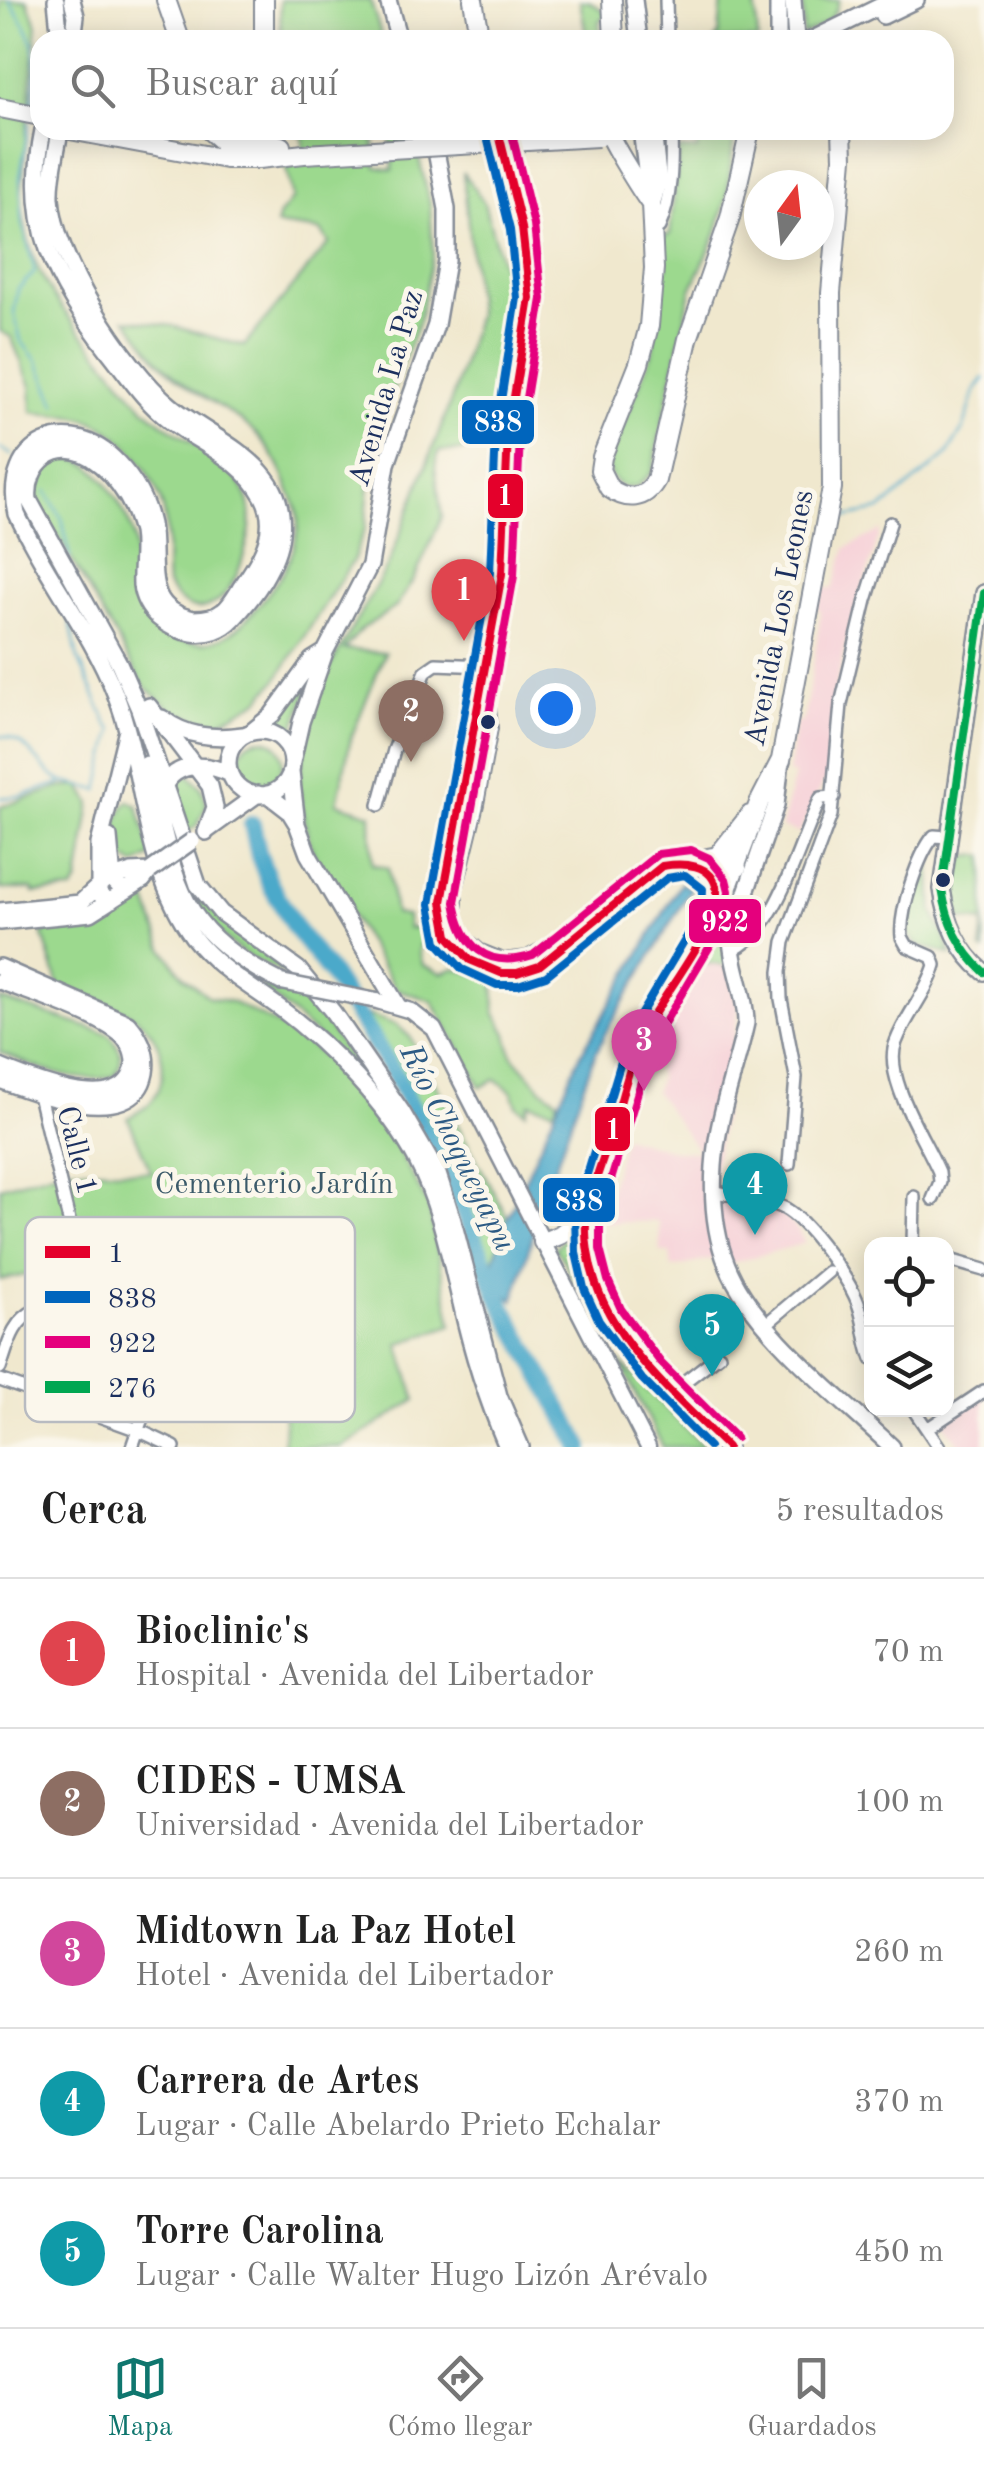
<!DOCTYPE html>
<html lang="es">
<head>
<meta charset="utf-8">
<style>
	:root { --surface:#fff; --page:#f6f6f6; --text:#222; --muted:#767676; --line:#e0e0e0; --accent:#0f766e }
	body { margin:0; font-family:"Old Standard TT",serif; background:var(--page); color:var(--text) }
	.controls { position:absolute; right:30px; bottom:30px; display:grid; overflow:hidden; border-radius:20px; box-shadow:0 5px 25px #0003 }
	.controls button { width:90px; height:90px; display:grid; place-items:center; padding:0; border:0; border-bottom:2px solid var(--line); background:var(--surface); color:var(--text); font:50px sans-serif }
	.compass { position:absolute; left:744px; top:170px; width:90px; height:90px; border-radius:50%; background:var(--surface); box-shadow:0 5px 25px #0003; rotate:15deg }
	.you { position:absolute; left:555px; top:708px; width:35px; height:35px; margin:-25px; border:8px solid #fff; border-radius:50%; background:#1a73e8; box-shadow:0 0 0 15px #1a73e833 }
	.badge { display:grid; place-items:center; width:65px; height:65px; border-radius:50%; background:var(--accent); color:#fff; font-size:32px; font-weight:700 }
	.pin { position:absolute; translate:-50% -82px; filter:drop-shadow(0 2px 5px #0008) }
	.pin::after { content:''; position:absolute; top:52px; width:35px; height:30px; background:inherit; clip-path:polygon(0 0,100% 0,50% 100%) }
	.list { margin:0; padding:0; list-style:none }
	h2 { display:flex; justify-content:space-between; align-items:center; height:130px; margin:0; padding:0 40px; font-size:42px }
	h2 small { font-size:32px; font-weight:400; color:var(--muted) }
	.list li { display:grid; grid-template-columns:65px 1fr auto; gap:30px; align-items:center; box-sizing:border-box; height:150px; padding:0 40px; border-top:2px solid var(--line) }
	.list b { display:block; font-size:38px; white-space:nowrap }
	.list p { margin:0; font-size:32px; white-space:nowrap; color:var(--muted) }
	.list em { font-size:32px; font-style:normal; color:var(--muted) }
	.icon { flex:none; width:55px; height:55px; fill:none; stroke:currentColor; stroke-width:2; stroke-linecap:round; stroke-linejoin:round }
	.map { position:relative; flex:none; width:984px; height:1447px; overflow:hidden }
	.search { position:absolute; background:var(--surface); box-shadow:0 5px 25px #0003; left:30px; right:30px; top:30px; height:110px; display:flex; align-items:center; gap:25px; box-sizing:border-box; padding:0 35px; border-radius:30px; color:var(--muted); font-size:38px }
	.sheet { height:880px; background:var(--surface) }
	nav { display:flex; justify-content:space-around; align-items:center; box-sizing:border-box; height:140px; border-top:2px solid var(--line); background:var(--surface); font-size:28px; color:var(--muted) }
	nav a { display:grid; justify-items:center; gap:5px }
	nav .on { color:var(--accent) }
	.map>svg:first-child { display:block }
	.built { fill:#f6cfd7 }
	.green { fill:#9cd98e; stroke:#5c8476; stroke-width:2.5 }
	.water { fill:#4ba9ca; stroke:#336c94; stroke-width:2.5 }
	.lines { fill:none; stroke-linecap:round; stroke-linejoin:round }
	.stream { stroke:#4ba9ca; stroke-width:2.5 }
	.river { stroke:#4ba9ca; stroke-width:18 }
	.minor-casing { stroke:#868c96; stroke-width:16 }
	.tertiary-casing { stroke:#868c96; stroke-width:19 }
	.secondary-casing { stroke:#868c96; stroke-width:20 }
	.primary-casing { stroke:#868c96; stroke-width:22 }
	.minor { stroke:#fff; stroke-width:11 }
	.tertiary { stroke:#fff; stroke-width:14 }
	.secondary { stroke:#fff; stroke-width:15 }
	.primary { stroke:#fff; stroke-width:18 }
	.tertiary-bridge-casing { stroke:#868c96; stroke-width:19; stroke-linecap:butt }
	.secondary-bridge-casing { stroke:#868c96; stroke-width:20; stroke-linecap:butt }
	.primary-bridge-casing { stroke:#868c96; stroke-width:22; stroke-linecap:butt }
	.tertiary-bridge { stroke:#fff; stroke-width:14 }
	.secondary-bridge { stroke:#fff; stroke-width:15 }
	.primary-bridge { stroke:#fff; stroke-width:18 }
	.bus-1-casing { stroke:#fbf7ec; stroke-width:15 }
	.bus-2-casing { stroke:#fbf7ec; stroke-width:15 }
	.bus-3-casing { stroke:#fbf7ec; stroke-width:15 }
	.bus-4-casing { stroke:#fbf7ec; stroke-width:15 }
	.bus-1 { stroke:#e4002b; stroke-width:8 }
	.bus-2 { stroke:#0065bd; stroke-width:8 }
	.bus-3 { stroke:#e5007d; stroke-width:8 }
	.bus-4 { stroke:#00a651; stroke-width:8 }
	.bus-dot { fill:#1b2f5e; stroke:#fbf7ec; stroke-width:4 }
	.labels { text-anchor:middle; stroke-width:10; stroke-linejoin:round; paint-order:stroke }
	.street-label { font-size:30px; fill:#1b2f5e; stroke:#fbf7ec }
	.park-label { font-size:30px; fill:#3b5a6a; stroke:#fbf7ec }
	.water-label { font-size:32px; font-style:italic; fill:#2c5a84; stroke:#fbf7ec }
	.key { fill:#fbf7ec; stroke:#b8bbc1; stroke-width:2.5 }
	.key-label { font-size:28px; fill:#1b2f5e }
	.line-badge { stroke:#fbf7ec; stroke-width:4 }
	.badge-label { font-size:28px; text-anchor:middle; font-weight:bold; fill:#fff }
</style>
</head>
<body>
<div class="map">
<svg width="984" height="1447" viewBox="0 0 984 1447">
	<rect width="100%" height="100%" fill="#fbf7ec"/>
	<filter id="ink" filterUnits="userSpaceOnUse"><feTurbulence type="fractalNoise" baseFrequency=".01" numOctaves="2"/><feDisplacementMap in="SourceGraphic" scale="20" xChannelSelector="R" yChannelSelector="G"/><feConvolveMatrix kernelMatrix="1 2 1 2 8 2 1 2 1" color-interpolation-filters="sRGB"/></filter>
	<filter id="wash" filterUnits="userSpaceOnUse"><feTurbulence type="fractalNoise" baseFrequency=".0048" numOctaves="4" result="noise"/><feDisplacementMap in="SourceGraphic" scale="40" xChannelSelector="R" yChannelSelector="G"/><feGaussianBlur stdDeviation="2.25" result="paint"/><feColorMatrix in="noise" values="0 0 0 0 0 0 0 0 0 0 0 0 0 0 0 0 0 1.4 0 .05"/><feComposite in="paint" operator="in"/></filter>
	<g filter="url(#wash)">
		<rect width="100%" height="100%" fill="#f0e8ce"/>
		<!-- built -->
		<path class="built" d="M881,530L846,641L833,701L832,777L824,782L799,833L781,827L794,775L788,773L796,722L801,723L804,716L812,673L821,611L817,609L823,587L833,589L846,548Z
			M696,962L729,966L738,1010L711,1195L733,1202L755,1201L777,1209L798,1230L805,1243L721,1266L713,1259L672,1268L670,1253L660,1252L659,1221L604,1223L603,1212L624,1136L675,1151L699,1152L655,1092L659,1078L648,1046L653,1030Z
			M984,1394V1447H961L943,1421Z"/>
		<!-- green -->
		<path class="green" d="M0,0H27L37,25L21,196C25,270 60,307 105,361C120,378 133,399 150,413C180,440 232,456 247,497C255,519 248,542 241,564C228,602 196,630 167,585C165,569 167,554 167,537C166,490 133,435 86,419C69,413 50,416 32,412L31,386L11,337L0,331Z
			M280,0H370L383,40H281Z
			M722,0H755L758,40H715L719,34Z
			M803,0H839C835,21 822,26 803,35Z
			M580,1L591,2L605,12V16L599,22L601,40H587Z
			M290,130H373L376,167L393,170L390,130H412L430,203L433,254L419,321L373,444L365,529L354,559L275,682L258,701L216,724L174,712L144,686L63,545L40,513L34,482L50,458C63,457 75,457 87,464C105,476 131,518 134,540C137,559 132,581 138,600C149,638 197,655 231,633C245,624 256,608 267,595C286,570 297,552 298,520C299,508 291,496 287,484C257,409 215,415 164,366C150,352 139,334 126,319L173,326L244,346L329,243L321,231L276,225L279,215L293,198L284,160L304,159L303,137Z
			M698,130H735L727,196L716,235L691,290L652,472L638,486L628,488C613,484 607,474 609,460L653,351L662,237L670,234L679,149L697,150Z
			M463,172L484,203L511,295V313L495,369V437H467L464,451H439L435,467L442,517L415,577L397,606L362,629L344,649L385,653L351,738L337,803L371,814L372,864L388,868L395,914L407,916L408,928H424L419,951L423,965L442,973L455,968L494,979L495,1012L507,1034L512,1055L541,1088L558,1100L554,1110L529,1103L526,1112L517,1106L512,1092L496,1079L481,1087L432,1001L396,989L313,853L304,821L299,784L309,715L323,679L389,563L455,390L477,314Z
			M317,664L292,735L276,722Z
			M239 761a22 22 0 1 1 44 0a22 22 0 1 1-44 0Z
			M189,775L201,787L207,804L197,826L184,833L171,783L175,778Z
			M81,786L91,803L78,882L72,890L34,893L32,889H0V807L61,787Z
			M164,798L192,887L291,974C202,950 179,880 164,798Z
			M129,801L138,806L152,856L135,865L115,853C113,837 116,812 129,801Z
			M755,840L724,932L729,966L696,962L727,912Z
			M984,855V951L981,948L984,922L960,919L954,888L958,857Z
			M930,859L933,911L952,955L917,945L908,933L913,901Z
			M145,895L163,948L184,977L209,997L232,1002L299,1036L349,1078L381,1118L429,1207L452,1325L399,1344L416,1400L342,1447H283L285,1421L280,1404L252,1375L235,1313L226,1298L207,1286L187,1279L164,1278L99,1281L68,1267L0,1280V1187L67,1168L151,1172L128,1118C134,1114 142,1110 148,1105C174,1078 163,1034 133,1016C111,1003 83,996 59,986L42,932L96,924Z
			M260,986L309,999L360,1073Z
			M0,999L109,1034C121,1049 126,1060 114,1076C78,1086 33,1067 0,1052Z
			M354,1010L397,1025L410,1037L508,1218L486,1282C451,1186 414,1094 354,1010Z
			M574,1230L593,1313L587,1316C576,1290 572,1267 554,1248Z
			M620,1362L705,1447H663Z"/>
		<!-- water -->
		<path class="water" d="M681,883L691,889L606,1032L592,1062L542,1204L514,1300L486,1282L508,1218L579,1057Z"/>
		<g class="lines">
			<!-- stream -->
			<path class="stream" d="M9,0C38,43 40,56 32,106
				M29,123L20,179L23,224L35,272L18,289L14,313L21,341L38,362L56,404
				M0,448L12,455
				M46,491L62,519L70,557
				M836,519L880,510L947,455L964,427L975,391L984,378
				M0,736C31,738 37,769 61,781
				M0,798L21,796L64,782L99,790L113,729L108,725L77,656L70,620"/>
			<!-- river -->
			<path class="river" d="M252,824L259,856L270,884L295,928L331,974L395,1075L454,1189L501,1303L581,1447"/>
		</g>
	</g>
	<g filter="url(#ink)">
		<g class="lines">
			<defs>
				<path id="minor" d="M666,0L667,40
					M653,228L659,227C672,199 672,161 671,130
					M379,805L394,750L426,671L436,664L486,666
					M731,951C780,929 798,843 821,798L834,797
					M39,1095L82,1275
					M789,1164L796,1077L781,999L780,972L784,942L831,815L841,704L866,600L890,523
					M715,1192C738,1196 763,1198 784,1208C806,1219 851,1281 859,1306C865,1323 865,1341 872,1359
					M933,1199L940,1182L939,1172C925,1139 882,1076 896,1042C906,1015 927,993 935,965L932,957L907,946L902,937C899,912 918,855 934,836L948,837
					M913,1244L914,1197
					M946,1259L984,1270
					M765,1325L828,1272
					M0,1368C8,1345 12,1321 36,1310L165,1352L132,1447
					M0,1380L138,1430L174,1447
					M671,1392L719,1355
					M914,1410L939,1447
					M927,1429L984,1391"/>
				<path id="tertiary" d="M377,1001L411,1011L434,1029L648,1447"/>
				<path id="secondary" d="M56,0L60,40
					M72,0L76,16L73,40
					M388,0L399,40
					M634,0L639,40
					M793,0L796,40
					M883,16L916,0
					M778,40V0
					M811,40L893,0
					M43,130C24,225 53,279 110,353C129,377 145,402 170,421C203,446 242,459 263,497C280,529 260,561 241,587C236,595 230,606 223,611C215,618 203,619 194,619C140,609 158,562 151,524C146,500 135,481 118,463C71,412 0,442 17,514C45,576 90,629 115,693C146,771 141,867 193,937C217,968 249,985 280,1008C329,1045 388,1105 416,1159C440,1205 449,1254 461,1303C472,1353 487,1400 507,1447
					M60,130C57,152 50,175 51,198C54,258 124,366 170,405C214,442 289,463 281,534C278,564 254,597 233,619C223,630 208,635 192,633C167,630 144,611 141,585C140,567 144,550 141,532C138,520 133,507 127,497C118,482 105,467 91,458C57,436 25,464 29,500L119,663L139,709L198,885L221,913L298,969L333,1012L402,1112L438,1174L452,1217L499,1396L521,1447
					M642,137L650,202
					M984,593L942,889C946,921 959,952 984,972
					M149,706L210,786L215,807L206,832
					M162,718C186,737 214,739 243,735
					M228 763a32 32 0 1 1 64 0a32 32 0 1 1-64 0Z
					M251,732L272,715L312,660L325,652
					M781,760L776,805L731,936C731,966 746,993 746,1023C736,1070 717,1117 714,1166C712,1198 715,1235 727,1265C753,1331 841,1398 892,1447
					M292,762L301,722L325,652L370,565L387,464L436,325L447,261V209L432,130
					M147,764C178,875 167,925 281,982
					M291,772L297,824L308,854L398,1006
					M164,787C176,761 208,763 230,774
					M267,794L289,811L297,824
					M208,830L258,794
					M109,837L113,880L119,886
					M112,900L103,898L99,892V844L127,730
					M0,911L80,903L104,881L131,872L150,871
					M0,922L91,913L143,880L150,871
					M0,967L128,1023C141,1037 148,1054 145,1073C134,1131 33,1093 0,1080
					M0,981C30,993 108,1017 126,1040C134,1051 137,1065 130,1077C109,1113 29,1079 0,1067"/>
				<path id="primary" d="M166,0L180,40
					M473,0L480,40
					M612,0L614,40
					M264,40V0
					M0,108L40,116
					M70,130L226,159H259L304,154
					M209,130L224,143L262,152
					M498,130L522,228L530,298L526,342L508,434L502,574L484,680L488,728L474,804L453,890V919L462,939L478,953L503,963L528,960L578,932L662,866L724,855L734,862L737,868
					M607,130C611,142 641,191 651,204
					M656,130L653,143L657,180L651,204L654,268L649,326L639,364L602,457L600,470L609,488C627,501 645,500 656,480L688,339L730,218L750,130
					M233,131L281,146
					M451,847L480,691
					M709,875L712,863L750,815
					M543,1242L560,1235L587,1214
					M727,1447C661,1382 578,1315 587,1214L641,1037L724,897L759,803L781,760L832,488L831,293L843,158L842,130"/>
			</defs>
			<!-- minor casing -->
			<use href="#minor" class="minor-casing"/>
			<!-- tertiary casing -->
			<use href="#tertiary" class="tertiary-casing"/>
			<!-- secondary casing -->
			<use href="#secondary" class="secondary-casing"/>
			<!-- primary casing -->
			<use href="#primary" class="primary-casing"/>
			<!-- minor -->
			<use href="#minor" class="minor"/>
			<!-- tertiary -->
			<use href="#tertiary" class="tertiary"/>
			<!-- secondary -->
			<use href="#secondary" class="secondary"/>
			<!-- primary -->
			<use href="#primary" class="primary"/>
			<defs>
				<path id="tertiary-bridge" d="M281,982L377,1001"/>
				<path id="secondary-bridge" d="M641,130L642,137
					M150,871L192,841"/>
				<path id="primary-bridge" d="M304,154L598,137"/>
			</defs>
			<!-- tertiary-bridge casing -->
			<use href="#tertiary-bridge" class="tertiary-bridge-casing"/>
			<!-- secondary-bridge casing -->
			<use href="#secondary-bridge" class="secondary-bridge-casing"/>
			<!-- primary-bridge casing -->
			<use href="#primary-bridge" class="primary-bridge-casing"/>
			<!-- tertiary-bridge -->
			<use href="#tertiary-bridge" class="tertiary-bridge"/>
			<!-- secondary-bridge -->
			<use href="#secondary-bridge" class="secondary-bridge"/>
			<!-- primary-bridge -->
			<use href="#primary-bridge" class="primary-bridge"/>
			<defs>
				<path id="bus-1" d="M498,130L522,228L530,298L508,434L502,574L442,902L448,936L470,960L501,973H517L539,966L662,866C682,863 713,862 717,891C721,927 656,1002 641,1038C627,1071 620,1107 609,1141C602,1164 591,1189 587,1214C585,1225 586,1240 588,1252C600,1334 671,1392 727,1447"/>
				<path id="bus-2" d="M486,133L510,230L517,298L496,433L490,573L430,904L437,942L462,969L497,985H518L546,976L667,878L685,875L703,889L702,911L630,1032L575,1214L576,1253L584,1288L599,1321L642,1379L709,1447"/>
				<path id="bus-3" d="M511,130L534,225L542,299L520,435L514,576L455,902C462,946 486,970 533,955L658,854L691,850L709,858L726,879L729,891L726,919L653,1042L600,1216V1249L608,1280L621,1309L661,1363L736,1438"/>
				<path id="bus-4" d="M984,593L942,889C947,922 959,949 984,972"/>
			</defs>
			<!-- bus-1 casing -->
			<use href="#bus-1" class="bus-1-casing"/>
			<!-- bus-2 casing -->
			<use href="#bus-2" class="bus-2-casing"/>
			<!-- bus-3 casing -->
			<use href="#bus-3" class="bus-3-casing"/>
			<!-- bus-4 casing -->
			<use href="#bus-4" class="bus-4-casing"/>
			<!-- bus-1 -->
			<use href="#bus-1" class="bus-1"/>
			<!-- bus-2 -->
			<use href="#bus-2" class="bus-2"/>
			<!-- bus-3 -->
			<use href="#bus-3" class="bus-3"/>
			<!-- bus-4 -->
			<use href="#bus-4" class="bus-4"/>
		</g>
	</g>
	<!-- markers -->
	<g class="bus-dot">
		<circle cx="488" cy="722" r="9"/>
		<circle cx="943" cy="880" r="9"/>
	</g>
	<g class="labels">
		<!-- street labels -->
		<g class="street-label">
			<text transform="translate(385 388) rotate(-74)" y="10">Avenida La Paz</text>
			<text transform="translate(778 618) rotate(-79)" y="10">Avenida Los Leones</text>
			<text transform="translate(78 1150) rotate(76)" y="10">Calle 1</text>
		</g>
		<!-- park labels -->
		<g class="park-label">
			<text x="274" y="1193">Cementerio Jardín</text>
		</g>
		<!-- water labels -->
		<g class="water-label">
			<text transform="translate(459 1147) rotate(64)" y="11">Río Choqueyapu</text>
		</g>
	</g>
	<!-- legend -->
	<rect x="25" y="1217" width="330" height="205" rx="15" class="key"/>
	<rect x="45" y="1246" width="45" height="12" fill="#e4002b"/>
	<rect x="45" y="1291" width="45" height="12" fill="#0065bd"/>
	<rect x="45" y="1336" width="45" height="12" fill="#e5007d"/>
	<rect x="45" y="1381" width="45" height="12" fill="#00a651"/>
	<g class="key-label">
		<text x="108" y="1262">1</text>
		<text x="108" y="1307">838</text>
		<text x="108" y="1352">922</text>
		<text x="108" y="1397">276</text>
	</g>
	<g class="line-badge">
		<rect x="460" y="398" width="76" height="48" rx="10" fill="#0065bd"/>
		<rect x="486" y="472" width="39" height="48" rx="10" fill="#e4002b"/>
		<rect x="687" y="897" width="76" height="48" rx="10" fill="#e5007d"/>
		<rect x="593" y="1105" width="39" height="48" rx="10" fill="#e4002b"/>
		<rect x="541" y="1176" width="76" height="48" rx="10" fill="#0065bd"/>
	</g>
	<g class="badge-label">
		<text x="498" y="431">838</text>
		<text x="505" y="505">1</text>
		<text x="725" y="931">922</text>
		<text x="613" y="1139">1</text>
		<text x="579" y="1210">838</text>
	</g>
</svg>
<div class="controls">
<button><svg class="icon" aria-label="locate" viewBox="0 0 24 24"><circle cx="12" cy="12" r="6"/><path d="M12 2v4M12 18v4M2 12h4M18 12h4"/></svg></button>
<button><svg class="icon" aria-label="layers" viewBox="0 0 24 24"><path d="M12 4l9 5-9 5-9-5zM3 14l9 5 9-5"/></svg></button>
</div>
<svg class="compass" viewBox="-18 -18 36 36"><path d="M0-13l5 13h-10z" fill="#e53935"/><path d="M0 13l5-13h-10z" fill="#767676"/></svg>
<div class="you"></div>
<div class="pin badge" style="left:464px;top:641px;background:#e0444e">1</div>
<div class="pin badge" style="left:411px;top:762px;background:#8d6e63">2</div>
<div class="pin badge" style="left:644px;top:1091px;background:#d1479c">3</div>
<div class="pin badge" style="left:755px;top:1235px;background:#0f9aa8">4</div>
<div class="pin badge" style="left:712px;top:1376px;background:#0f9aa8">5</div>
<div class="search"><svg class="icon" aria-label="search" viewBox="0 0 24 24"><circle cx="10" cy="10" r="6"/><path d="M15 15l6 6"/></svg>Buscar aquí</div>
</div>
<section class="sheet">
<h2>Cerca<small>5 resultados</small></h2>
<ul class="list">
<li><span class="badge" style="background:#e0444e">1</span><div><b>Bioclinic's</b><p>Hospital · Avenida del Libertador</p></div><em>70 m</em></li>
<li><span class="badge" style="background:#8d6e63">2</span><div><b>CIDES - UMSA</b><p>Universidad · Avenida del Libertador</p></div><em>100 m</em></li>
<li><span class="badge" style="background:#d1479c">3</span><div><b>Midtown La Paz Hotel</b><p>Hotel · Avenida del Libertador</p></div><em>260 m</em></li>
<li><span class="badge" style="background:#0f9aa8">4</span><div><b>Carrera de Artes</b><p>Lugar · Calle Abelardo Prieto Echalar</p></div><em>370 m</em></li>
<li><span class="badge" style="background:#0f9aa8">5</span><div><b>Torre Carolina</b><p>Lugar · Calle Walter Hugo Lizón Arévalo</p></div><em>450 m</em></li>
</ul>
</section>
<nav>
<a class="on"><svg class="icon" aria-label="map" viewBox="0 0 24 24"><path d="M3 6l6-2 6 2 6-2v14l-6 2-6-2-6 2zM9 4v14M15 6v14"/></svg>Mapa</a>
<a><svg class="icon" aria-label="directions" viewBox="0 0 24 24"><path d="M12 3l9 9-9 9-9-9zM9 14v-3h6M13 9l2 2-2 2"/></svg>Cómo llegar</a>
<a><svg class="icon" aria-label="saved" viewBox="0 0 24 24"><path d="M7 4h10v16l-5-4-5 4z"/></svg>Guardados</a>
</nav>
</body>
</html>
